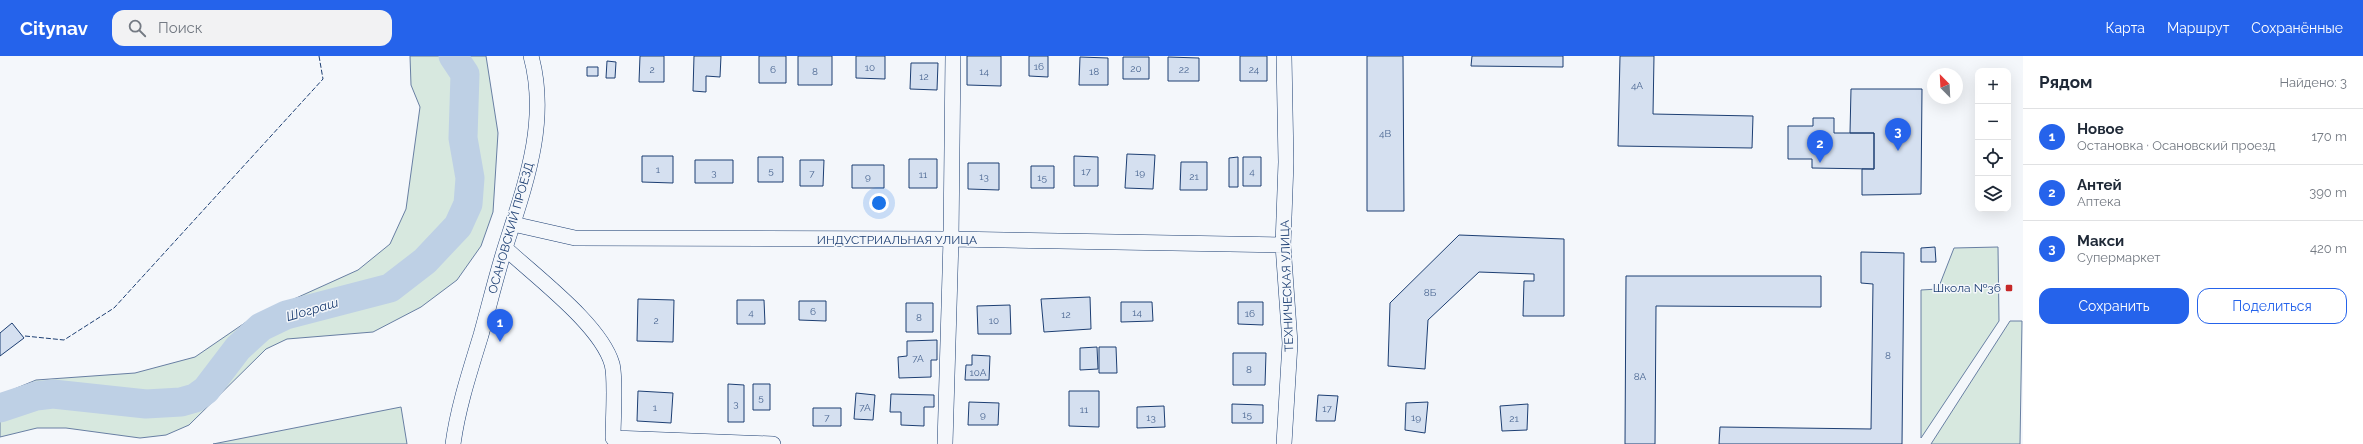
<!DOCTYPE html>
<html lang="ru">
<head>
<meta charset="utf-8">
<style>
	:root { --surface:#fff; --page:#f2f2f3; --text:#1f2937; --muted:#747a83; --line:#e0e1e3; --accent:#2563eb }
	body { margin:0; font-family:Raleway,sans-serif; background:var(--page); color:var(--text) }
	.controls { position:absolute; right:12px; top:12px; display:grid; overflow:hidden; border-radius:8px; box-shadow:0 4px 16px #0002 }
	.controls button { width:36px; height:36px; display:grid; place-items:center; padding:0; border:0; border-bottom:1px solid var(--line); background:var(--surface); color:var(--text); font:20px sans-serif }
	.compass { position:absolute; left:1927px; top:12px; width:36px; height:36px; border-radius:50%; background:var(--surface); box-shadow:0 4px 16px #0002; rotate:336deg }
	.you { position:absolute; left:879px; top:147px; width:14px; height:14px; margin:-10px; border:3px solid #fff; border-radius:50%; background:#1a73e8; box-shadow:0 0 0 6px #1a73e833 }
	.badge { display:grid; place-items:center; width:26px; height:26px; border-radius:50%; background:var(--accent); color:#fff; font-size:13px; font-weight:700 }
	.pin { position:absolute; translate:-50% -33px; filter:drop-shadow(0 1px 2px #0008) }
	.pin::after { content:''; position:absolute; top:21px; width:14px; height:12px; background:inherit; clip-path:polygon(0 0,100% 0,50% 100%) }
	.list { margin:0; padding:0; list-style:none }
	h2 { display:flex; justify-content:space-between; align-items:center; height:52px; margin:0; padding:0 16px; font-size:17px }
	h2 small { font-size:13px; font-weight:400; color:var(--muted) }
	.list li { display:grid; grid-template-columns:26px 1fr auto; gap:12px; align-items:center; box-sizing:border-box; height:56px; padding:0 16px; border-top:1px solid var(--line) }
	.list b { display:block; font-size:15px; white-space:nowrap }
	.list p { margin:0; font-size:13px; white-space:nowrap; color:var(--muted) }
	.list em { font-size:13px; font-style:normal; color:var(--muted) }
	.actions { display:flex; gap:8px; padding:12px 16px }
	.actions a { flex:1; padding:9px 0; border:1px solid var(--accent); border-radius:12px; text-align:center; font-size:14px; color:var(--accent) }
	.actions .main { background:var(--accent); color:#fff }
	.icon { flex:none; width:22px; height:22px; fill:none; stroke:currentColor; stroke-width:2; stroke-linecap:round; stroke-linejoin:round }
	.map { position:relative; flex:none; width:2023px; height:388px; overflow:hidden }
	header { display:flex; align-items:center; gap:24px; box-sizing:border-box; height:56px; padding:0 20px; background:var(--accent); color:#fff }
	header strong { font-size:19px }
	nav { display:flex; gap:22px; margin-inline-start:auto; font-size:14px }
	.search { width:280px; height:36px; background:var(--page); display:flex; align-items:center; gap:10px; box-sizing:border-box; padding:0 14px; border-radius:12px; color:var(--muted); font-size:15px }
	main { display:flex }
	aside { flex:1; background:var(--surface) }
	.map>svg:first-child { display:block }
	.green { fill:#d7e8df; stroke:#687fa3 }
	.lines { fill:none; stroke-linecap:round; stroke-linejoin:round }
	.river { stroke:#bed0e5; stroke-width:29 }
	.building { fill:#d5e0f0; stroke:#1d3f73 }
	.minor-casing { stroke:#1d3f73; stroke-width:16 }
	.minor { stroke:#f4f7fb; stroke-width:15 }
	.fence { stroke:#1d3f73; stroke-width:1; stroke-dasharray:5 2; stroke-linecap:butt }
	.poi-dot { fill:#c62828; stroke:#f4f7fb; stroke-width:1.5 }
	.labels { text-anchor:middle; stroke-width:3; stroke-linejoin:round; paint-order:stroke }
	.number-label { font-size:10px; fill:#4b6792 }
	.street-label { font-size:12px; fill:#1d3f73; stroke:#f4f7fb }
	.poi-label { font-size:12px; fill:#1d3f73; stroke:#f4f7fb; text-anchor:end }
	.water-label { font-size:13px; font-style:italic; fill:#1d3f73; stroke:#f4f7fb }
</style>
</head>
<body>
<header>
<strong>Citynav</strong>
<div class="search"><svg class="icon" aria-label="search" viewBox="0 0 24 24"><circle cx="10" cy="10" r="6"/><path d="M15 15l6 6"/></svg>Поиск</div>
<nav><a>Карта</a><a>Маршрут</a><a>Сохранённые</a></nav>
</header>
<main>
<div class="map">
<svg width="2023" height="388" viewBox="0 0 2023 388">
	<rect width="100%" height="100%" fill="#f4f7fb"/>
	<!-- green -->
	<path class="green" d="M410,0H486L498,77L493,156L481,190L457,224L421,251L373,276L287,283L266,293L189,369L166,379L140,382L66,372H37L0,381V339L36,324L135,317L195,301L252,262L358,214L390,188L406,153L420,51L411,29Z
		M1998,191L1999,265L1921,382V234L1938,233L1954,192Z
		M2010,265H2022L2020,388H1931Z
		M401,351L407,388H213Z"/>
	<g class="lines">
		<!-- river -->
		<path class="river" d="M0,352L36,340L53,338L146,348L181,346L195,342L206,334L238,292L261,271L286,259L390,232L425,205L458,170L468,148L470,122L463,82L465,18L453,0"/>
	</g>
	<!-- building -->
	<path class="building" d="M640,0H664V26H639Z
		M694,0H721L720,21L706,20V36L693,35Z
		M759,0H786V27H759Z
		M798,0H832V29H798Z
		M856,0H885V23L856,22Z
		M967,0H1001V30L967,29Z
		M1029,0H1048V21L1029,20Z
		M1240,0H1267V25H1240Z
		M1367,0H1403L1404,155H1367Z
		M1472,0H1563V11L1471,10Z
		M1620,0H1654L1653,58L1753,60L1752,92L1618,90Z
		M1080,1L1108,2V29H1079Z
		M1123,1H1149V23H1123Z
		M1168,1L1199,2V25H1168Z
		M607,5L616,6L615,22H606Z
		M911,7H938L937,34L910,33Z
		M587,11H598V20H587Z
		M1851,33H1922L1921,138L1862,139V113H1874V77H1850Z
		M1813,62H1834V77H1874V113L1812,112V103H1788V70H1813Z
		M1127,98L1155,99L1153,133L1125,132Z
		M642,100H673V127L642,126Z
		M1074,100L1098,101V130H1074Z
		M758,101H783V126H758Z
		M1238,101V131H1229V102Z
		M1243,101H1261V130H1243Z
		M909,103H937V132H909Z
		M695,104H733V127H695Z
		M800,104H824L823,130H800Z
		M1181,106H1207V134H1180Z
		M968,107H999V134L968,133Z
		M852,109H884V132H852Z
		M1031,110H1054V132H1031Z
		M1459,179L1564,183V260H1523L1524,225H1534V218L1479,216L1428,264L1425,313L1388,310L1390,247Z
		M1935,191L1936,206H1921V192Z
		M1861,196L1904,197L1902,388H1719L1720,371L1871,373L1873,228L1861,227Z
		M1626,220H1821V251L1656,250L1655,388H1625Z
		M1090,241L1091,273L1044,276L1041,243Z
		M638,243L674,244L673,286L637,285Z
		M737,244H764L765,268H737Z
		M799,245H826V265L799,264Z
		M1121,246H1152L1153,265L1121,266Z
		M1238,246H1263V269L1238,268Z
		M906,247H933V276H906Z
		M1010,249L1011,278H978L977,250Z
		M12,267L24,282L0,300V277Z
		M937,284V304H931V321L899,322L898,301L907,300V285Z
		M1097,291L1098,313L1080,314V292Z
		M1099,291H1116L1117,317H1099Z
		M1233,297H1266L1265,329H1233Z
		M972,299L990,300L989,324H965L966,309H972Z
		M728,328L744,329V366H728Z
		M753,328H770V354H753Z
		M638,335L673,337L671,367L637,365Z
		M1069,335H1099V371L1069,370Z
		M856,337L875,339L873,364L854,363Z
		M891,338L934,339V351H924V370L901,369V356H890Z
		M1318,339L1338,340L1335,365H1316Z
		M969,346L999,347L998,369H968Z
		M1428,346L1425,377L1405,374L1406,347Z
		M1232,348L1263,349V367H1232Z
		M1528,348L1527,374L1502,375L1500,350Z
		M1164,350L1165,371L1137,372V351Z
		M813,352H841V370H813Z"/>
	<g class="lines">
		<defs>
			<path id="minor" d="M513,168L575,182L951,183L1283,189
				M505,192C536,221 601,269 612,308C616,322 613,365 613,382L773,388
				M453,388C458,351 470,315 481,279C489,250 496,221 505,192C525,129 549,66 531,0
				M945,388L951,183L953,0
				M1284,388L1290,287L1283,189L1286,106L1284,0"/>
		</defs>
		<!-- minor casing -->
		<use href="#minor" class="minor-casing"/>
		<!-- minor -->
		<use href="#minor" class="minor"/>
		<!-- fence -->
		<path class="fence" d="M25,280L64,284L114,252L323,23L319,0"/>
	</g>
	<!-- markers -->
	<rect class="poi-dot" x="2005" y="228" width="8" height="8" rx="2"/>
	<g class="labels">
		<!-- number labels -->
		<g class="number-label">
			<text x="1039" y="14">16</text>
			<text x="870" y="15">10</text>
			<text x="1136" y="16">20</text>
			<text x="652" y="17">2</text>
			<text x="773" y="17">6</text>
			<text x="1184" y="17">22</text>
			<text x="1254" y="17">24</text>
			<text x="815" y="19">8</text>
			<text x="984" y="19">14</text>
			<text x="1094" y="19">18</text>
			<text x="924" y="24">12</text>
			<text x="1637" y="33">4А</text>
			<text x="1385" y="81">4В</text>
			<text x="658" y="117">1</text>
			<text x="771" y="118">5</text>
			<text x="1086" y="119">17</text>
			<text x="1252" y="119">4</text>
			<text x="714" y="120">3</text>
			<text x="1140" y="120">19</text>
			<text x="812" y="121">7</text>
			<text x="923" y="122">11</text>
			<text x="868" y="124">9</text>
			<text x="984" y="124">13</text>
			<text x="1194" y="124">21</text>
			<text x="1042" y="125">15</text>
			<text x="1430" y="240">8Б</text>
			<text x="813" y="259">6</text>
			<text x="751" y="260">4</text>
			<text x="1137" y="260">14</text>
			<text x="1250" y="261">16</text>
			<text x="1066" y="262">12</text>
			<text x="919" y="265">8</text>
			<text x="656" y="268">2</text>
			<text x="994" y="268">10</text>
			<text x="1888" y="303">8</text>
			<text x="918" y="306">7А</text>
			<text x="1249" y="317">8</text>
			<text x="978" y="320">10А</text>
			<text x="1640" y="324">8А</text>
			<text x="761" y="345">5</text>
			<text x="736" y="351">3</text>
			<text x="655" y="355">1</text>
			<text x="865" y="355">7А</text>
			<text x="1327" y="356">17</text>
			<text x="1084" y="357">11</text>
			<text x="983" y="362">9</text>
			<text x="1247" y="362">15</text>
			<text x="827" y="365">7</text>
			<text x="1151" y="365">13</text>
			<text x="1416" y="365">19</text>
			<text x="1514" y="366">21</text>
		</g>
		<!-- street labels -->
		<g class="street-label">
			<text transform="translate(511 172) rotate(-74)" y="4">ОСАНОВСКИЙ ПРОЕЗД</text>
			<text x="897" y="188">ИНДУСТРИАЛЬНАЯ УЛИЦА</text>
			<text transform="translate(1287 230) rotate(-92)" y="4">ТЕХНИЧЕСКАЯ УЛИЦА</text>
		</g>
		<!-- poi labels -->
		<g class="poi-label">
			<text x="2001" y="236">Школа №36</text>
		</g>
		<!-- water labels -->
		<g class="water-label">
			<text transform="translate(312 253) rotate(-16)" y="5">Шограш</text>
		</g>
	</g>
</svg>
<div class="controls">
<button>+</button>
<button>−</button>
<button><svg class="icon" aria-label="locate" viewBox="0 0 24 24"><circle cx="12" cy="12" r="6"/><path d="M12 2v4M12 18v4M2 12h4M18 12h4"/></svg></button>
<button><svg class="icon" aria-label="layers" viewBox="0 0 24 24"><path d="M12 4l9 5-9 5-9-5zM3 14l9 5 9-5"/></svg></button>
</div>
<svg class="compass" viewBox="-18 -18 36 36"><path d="M0-13l5 13h-10z" fill="#e53935"/><path d="M0 13l5-13h-10z" fill="#747a83"/></svg>
<div class="you"></div>
<div class="pin badge" style="left:500px;top:286px">1</div>
<div class="pin badge" style="left:1820px;top:107px">2</div>
<div class="pin badge" style="left:1898px;top:95px">3</div>
</div>
<aside>
<h2>Рядом<small>Найдено: 3</small></h2>
<ul class="list">
<li><span class="badge">1</span><div><b>Новое</b><p>Остановка · Осановский проезд</p></div><em>170 m</em></li>
<li><span class="badge">2</span><div><b>Антей</b><p>Аптека</p></div><em>390 m</em></li>
<li><span class="badge">3</span><div><b>Макси</b><p>Супермаркет</p></div><em>420 m</em></li>
</ul>
<div class="actions"><a class="main">Сохранить</a><a>Поделиться</a></div>
</aside>
</main>
</body>
</html>
